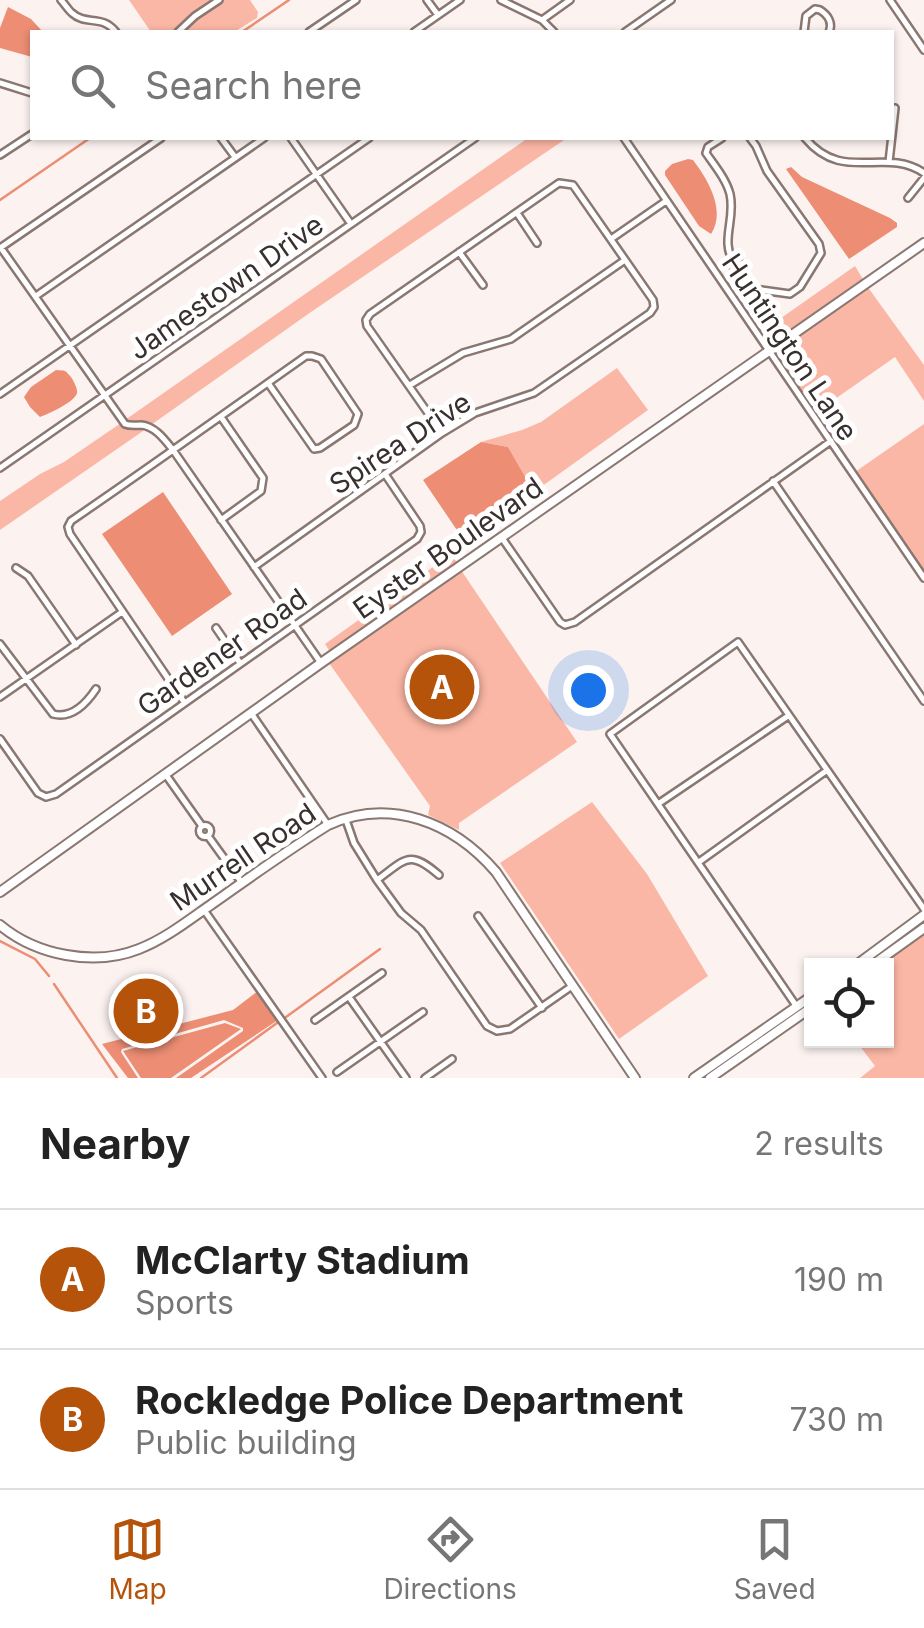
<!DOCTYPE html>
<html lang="en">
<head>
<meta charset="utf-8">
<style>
	:root { --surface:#fff; --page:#f6f6f6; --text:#222; --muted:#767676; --line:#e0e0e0; --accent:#b45309 }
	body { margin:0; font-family:Inter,sans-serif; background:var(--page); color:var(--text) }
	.controls { position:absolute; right:30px; bottom:30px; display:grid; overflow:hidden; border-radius:0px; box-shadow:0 2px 8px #0004 }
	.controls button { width:90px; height:90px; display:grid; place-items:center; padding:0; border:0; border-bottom:2px solid var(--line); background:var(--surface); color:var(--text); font:50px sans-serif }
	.you { position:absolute; left:588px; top:690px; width:35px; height:35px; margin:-25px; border:8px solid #fff; border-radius:50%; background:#1a73e8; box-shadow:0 0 0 15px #1a73e833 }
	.badge { display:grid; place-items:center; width:65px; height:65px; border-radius:50%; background:var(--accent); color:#fff; font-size:32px; font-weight:700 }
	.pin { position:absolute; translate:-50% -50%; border:5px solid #fff; box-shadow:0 2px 10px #0006 }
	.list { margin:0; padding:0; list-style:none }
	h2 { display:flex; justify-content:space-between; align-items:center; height:130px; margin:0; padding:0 40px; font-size:42px }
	h2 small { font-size:32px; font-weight:400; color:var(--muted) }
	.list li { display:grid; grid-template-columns:65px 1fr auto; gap:30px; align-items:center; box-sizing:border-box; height:140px; padding:0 40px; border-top:2px solid var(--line) }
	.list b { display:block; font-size:38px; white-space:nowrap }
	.list p { margin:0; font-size:32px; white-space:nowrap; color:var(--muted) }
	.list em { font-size:32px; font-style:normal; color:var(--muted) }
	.icon { flex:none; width:55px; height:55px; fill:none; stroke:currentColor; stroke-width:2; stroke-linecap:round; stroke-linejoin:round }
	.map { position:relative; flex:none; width:924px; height:1078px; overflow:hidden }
	.search { position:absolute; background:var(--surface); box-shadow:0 2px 8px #0004; left:30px; right:30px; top:30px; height:110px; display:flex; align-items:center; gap:25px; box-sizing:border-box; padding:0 35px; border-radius:0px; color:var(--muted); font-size:38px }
	.sheet { height:410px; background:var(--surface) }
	nav { display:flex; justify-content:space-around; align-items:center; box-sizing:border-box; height:140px; border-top:2px solid var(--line); background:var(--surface); font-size:28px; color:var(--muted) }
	nav a { display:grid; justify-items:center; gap:5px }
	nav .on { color:var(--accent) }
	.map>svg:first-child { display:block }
	.green { fill:#fbb7a5 }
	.water { fill:#ec8d74 }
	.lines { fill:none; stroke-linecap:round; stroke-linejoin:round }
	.stream { stroke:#ec8d74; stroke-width:2.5 }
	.street-casing { stroke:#8a7771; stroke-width:10 }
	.secondary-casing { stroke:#8a7771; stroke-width:12 }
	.street { stroke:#fff; stroke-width:5 }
	.secondary { stroke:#fff; stroke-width:8 }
	.labels { text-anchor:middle; stroke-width:10; stroke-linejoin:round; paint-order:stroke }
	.street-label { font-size:28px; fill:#38302e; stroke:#fff }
</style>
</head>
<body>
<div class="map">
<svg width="924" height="1078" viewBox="0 0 924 1078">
	<rect width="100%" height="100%" fill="#fcf3f1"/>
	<!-- green -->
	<path class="green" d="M129,0H210L211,2L173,32H151Z
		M224,0H250L258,12L257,18L234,32H182L197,19Z
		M528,138H567L311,312L151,425C142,422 132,426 125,420Z
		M855,266L864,281L770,346L760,333Z
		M867,286L924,365V401L895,357L815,413L773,351Z
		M617,368L648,410L534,492L508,447L481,442L522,430L541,422Z
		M121,423L131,429H146L0,530V501L40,474L64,462Z
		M924,424V573L855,472Z
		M451,554L459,565L331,653L325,644Z
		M461,570L577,742L459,823V830L428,815L430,806L329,663Z
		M592,802L647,874L708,976L619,1039L500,863Z
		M924,935V1078H860L875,1066L856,1041L886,1040V966L881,965Z"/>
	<!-- water -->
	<path class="water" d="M8,7L31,19L43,32H32V57L0,48V28Z
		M688,159L693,160C709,181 726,211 711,234L699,226L665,175V171L672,164Z
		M791,167L802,177L890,218L897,223V227L849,259L786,169Z
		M56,370C66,371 64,369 71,377C73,380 78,389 77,393C75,402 48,414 40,417L30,407L24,397L31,387Z
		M481,442L508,447L534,492L465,542L423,480Z
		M163,492L232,594L172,636L102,534Z
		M258,991L278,1020L191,1078H176L243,1031V1028L224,1020L122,1049L121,1052L138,1078H128L102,1044L233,1010Z
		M225,1023L241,1029L171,1078H141L123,1051Z"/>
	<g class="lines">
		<!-- stream -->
		<path class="stream" d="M242,32L289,0
			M0,200L90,138
			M0,941L35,959L49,976
			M54,984L117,1078
			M286,1017L380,949
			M201,1078L277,1023"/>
		<defs>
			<path id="street" d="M61,0C63,2 70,12 72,13C86,26 102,14 116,32
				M427,0L438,15
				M501,0L542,20L554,32
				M890,0L924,50
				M542,20L570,0
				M178,32L195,16L219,0
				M309,32L356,0
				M414,32L460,0
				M625,32L671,0
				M804,32L806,16L815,9L820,10C828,15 833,23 829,32
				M0,83L32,93
				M221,138L235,157
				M291,138L351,224
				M624,138L924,578
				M722,138L708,147L706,153C715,166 726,179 730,194C736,220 719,242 735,264
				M805,138C843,184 884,146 924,173
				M0,155L32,134
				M889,162L895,108
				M908,198L924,178
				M517,213L537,243
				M611,239L666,201
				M0,248L161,138
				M1,248L125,424C130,426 135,425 141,425C155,426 165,440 173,450L321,663
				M459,252L483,285
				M733.5 269a5.5 5.5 0 1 1 11 0a5.5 5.5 0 1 1-11 0Z
				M742,273L754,289L790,294L800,287L821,253L819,244L767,171L756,146L750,138
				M36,296L264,138
				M410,385L463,353L511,339L625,260
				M0,394L369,138
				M0,468L475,138
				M773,481L924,701
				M221,520L261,491L263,478L221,417
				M502,538L560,622L565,625L575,622L831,441
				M254,567L442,433L475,413L534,393L650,313L654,307L653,300L573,185L559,183L370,314L366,320L367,326L442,433
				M16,568L28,576L76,645
				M216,628L240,663
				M0,644L53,714C72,719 86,704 96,689
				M0,697L122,612
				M184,702L70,534L68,527L71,521C150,467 228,411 306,356H312L321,359L358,414L354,425L320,448L314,449L268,383
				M251,713L328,825
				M0,739L38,793L46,797L56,794L417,539L421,532L420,526L385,474
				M166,775L202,826
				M658,804L788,716
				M346,820L354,843L377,880L401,913L421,930L487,1026L497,1031L510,1029L572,986
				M199.5 831a5.5 5.5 0 1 1 11 0a5.5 5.5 0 1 1-11 0Z
				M208,836L242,883
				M699,862L826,771
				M377,880C406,859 409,849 439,875
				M204,910L322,1078
				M478,916L542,1008
				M349,997L406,1078
				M797,1007L610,734L738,642L924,909
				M315,1020L382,973
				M337,1072L423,1012
				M425,1078L452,1059"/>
			<path id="secondary" d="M0,892L321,663L924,243
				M0,925C36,955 94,967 139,949C165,939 189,920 212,904C250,877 288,850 328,825C390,797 453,822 496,872L635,1078
				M855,966L924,915
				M871,966L924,928
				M694,1078L812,996
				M710,1078L812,1007"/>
		</defs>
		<!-- street casing -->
		<use href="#street" class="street-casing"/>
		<!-- secondary casing -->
		<use href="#secondary" class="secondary-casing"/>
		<!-- street -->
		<use href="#street" class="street"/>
		<!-- secondary -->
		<use href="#secondary" class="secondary"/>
	</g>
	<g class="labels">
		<!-- street labels -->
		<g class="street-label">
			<text transform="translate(226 287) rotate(-35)" y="10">Jamestown Drive</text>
			<text transform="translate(790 347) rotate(56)" y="10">Huntington Lane</text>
			<text transform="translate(400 443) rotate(-33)" y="10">Spirea Drive</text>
			<text transform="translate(448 548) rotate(-35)" y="10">Eyster Boulevard</text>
			<text transform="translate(222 652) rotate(-35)" y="10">Gardener Road</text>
			<text transform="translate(243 857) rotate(-34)" y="10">Murrell Road</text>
		</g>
	</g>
</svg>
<div class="controls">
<button><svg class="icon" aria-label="locate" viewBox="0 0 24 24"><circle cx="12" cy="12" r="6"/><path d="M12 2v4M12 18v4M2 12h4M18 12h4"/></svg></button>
</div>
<div class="you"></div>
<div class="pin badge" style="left:442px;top:687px">A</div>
<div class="pin badge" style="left:146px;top:1011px">B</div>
<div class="search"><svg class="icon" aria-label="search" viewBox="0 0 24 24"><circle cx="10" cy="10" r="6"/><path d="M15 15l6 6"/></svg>Search here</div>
</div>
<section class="sheet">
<h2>Nearby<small>2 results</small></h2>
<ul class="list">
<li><span class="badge">A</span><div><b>McClarty Stadium</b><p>Sports</p></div><em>190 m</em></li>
<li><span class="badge">B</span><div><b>Rockledge Police Department</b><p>Public building</p></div><em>730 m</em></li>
</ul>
</section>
<nav>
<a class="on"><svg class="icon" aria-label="map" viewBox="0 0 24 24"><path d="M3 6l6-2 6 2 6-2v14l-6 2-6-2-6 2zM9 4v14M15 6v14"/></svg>Map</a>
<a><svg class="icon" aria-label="directions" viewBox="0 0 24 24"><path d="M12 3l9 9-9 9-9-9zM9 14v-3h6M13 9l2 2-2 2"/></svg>Directions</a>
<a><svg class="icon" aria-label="saved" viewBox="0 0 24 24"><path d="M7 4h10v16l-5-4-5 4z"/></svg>Saved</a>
</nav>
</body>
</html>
